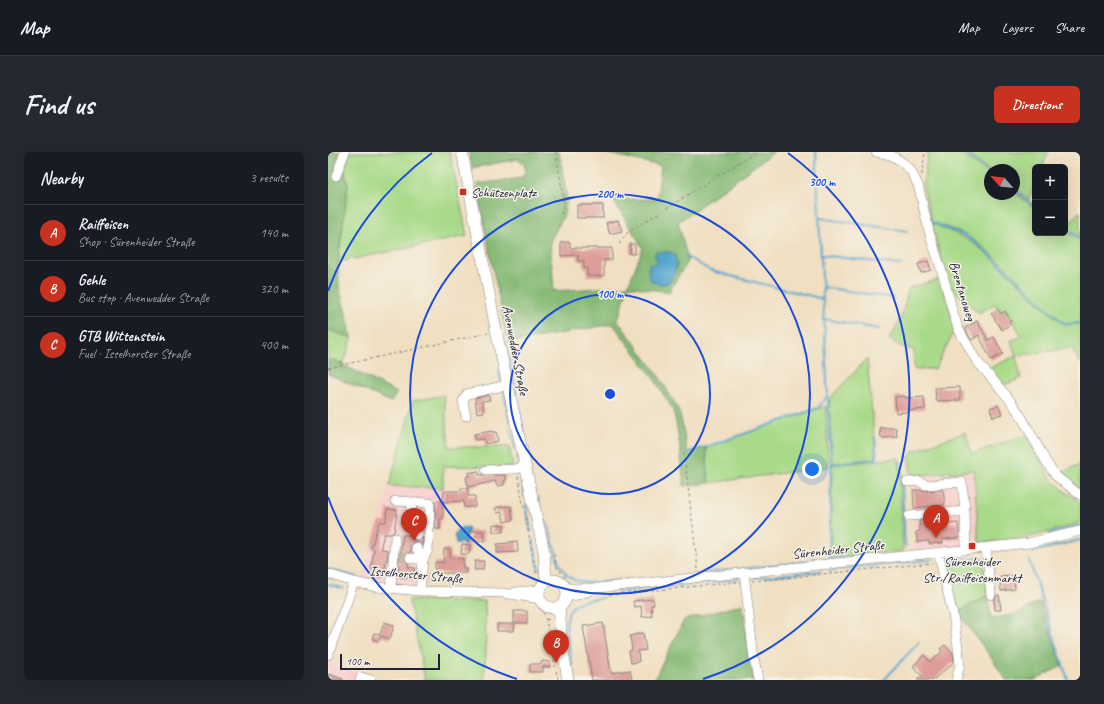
<!DOCTYPE html>
<html lang="en">
<head>
<meta charset="utf-8">
<style>
	:root { --surface:#171b24; --page:#242831; --text:#f1f3f6; --muted:#9ea1a6; --line:#363941; --accent:#c8321e }
	body { margin:0; font-family:Caveat,sans-serif; background:var(--page); color:var(--text) }
	.controls { position:absolute; right:12px; top:12px; display:grid; overflow:hidden; border-radius:6px; box-shadow:0 4px 16px #0002 }
	.controls button { width:36px; height:36px; display:grid; place-items:center; padding:0; border:0; border-bottom:1px solid var(--line); background:var(--surface); color:var(--text); font:20px sans-serif }
	.compass { position:absolute; left:656px; top:12px; width:36px; height:36px; border-radius:50%; background:var(--surface); box-shadow:0 4px 16px #0002; rotate:297deg }
	.scale { position:absolute; left:12px; bottom:10px; width:100px; box-sizing:border-box; padding-left:4px; border:2px solid #22223b; border-top:0; font-size:11px; line-height:14px; white-space:nowrap; color:#22223b; -webkit-text-stroke:3px #f7f3e8; paint-order:stroke }
	.you { position:absolute; left:484px; top:317px; width:14px; height:14px; margin:-10px; border:3px solid #fff; border-radius:50%; background:#1a73e8; box-shadow:0 0 0 6px #1a73e833 }
	.badge { display:grid; place-items:center; width:26px; height:26px; border-radius:50%; background:var(--accent); color:#fff; font-size:13px; font-weight:700 }
	.pin { position:absolute; translate:-50% -33px; filter:drop-shadow(0 1px 2px #0008) }
	.pin::after { content:''; position:absolute; top:21px; width:14px; height:12px; background:inherit; clip-path:polygon(0 0,100% 0,50% 100%) }
	.list { margin:0; padding:0; list-style:none }
	h2 { display:flex; justify-content:space-between; align-items:center; height:52px; margin:0; padding:0 16px; font-size:17px }
	h2 small { font-size:13px; font-weight:400; color:var(--muted) }
	.list li { display:grid; grid-template-columns:26px 1fr auto; gap:12px; align-items:center; box-sizing:border-box; height:56px; padding:0 16px; border-top:1px solid var(--line) }
	.list b { display:block; font-size:15px; white-space:nowrap }
	.list p { margin:0; font-size:13px; white-space:nowrap; color:var(--muted) }
	.list em { font-size:13px; font-style:normal; color:var(--muted) }
	.map { position:relative; flex:none; width:752px; height:528px; overflow:hidden; border-radius:6px }
	header { display:flex; align-items:center; gap:24px; box-sizing:border-box; height:56px; padding:0 20px; background:var(--surface); border-bottom:1px solid var(--line) }
	header strong { font-size:19px }
	nav { display:flex; gap:22px; margin-inline-start:auto; font-size:14px }
	.intro { display:flex; align-items:center; justify-content:space-between; box-sizing:border-box; height:96px; padding:0 24px }
	h1 { margin:0; font-size:28px }
	.button { padding:10px 18px; border-radius:6px; background:var(--accent); color:#fff; font-size:14px; font-weight:700 }
	main { display:flex; gap:24px; padding:0 24px }
	aside { flex:1; background:var(--surface); border-radius:6px; box-shadow:0 4px 16px #0002 }
	.map>svg:first-child { display:block }
	.built { fill:#f7d0cc }
	.green { fill:#a9da89; stroke:#667e62 }
	.forest { fill:#86ba75; stroke:#546e58 }
	.water { fill:#51a4cd; stroke:#3a6384 }
	.lines { fill:none; stroke-linecap:round; stroke-linejoin:round }
	.stream { stroke:#51a4cd; stroke-width:2 }
	.building { fill:#de9d9a }
	.minor-tunnel { stroke:#c7b9a6; stroke-width:9; stroke-dasharray:9 4.5; stroke-linecap:butt }
	.minor-casing { stroke:#89807e; stroke-width:10 }
	.major-casing { stroke:#89807e; stroke-width:12 }
	.path { stroke:#89807e; stroke-width:1; stroke-dasharray:3 3; stroke-linecap:butt }
	.minor { stroke:#fff; stroke-width:9 }
	.major { stroke:#fff; stroke-width:11 }
	.ring { fill:none; stroke:#1d4ed8; stroke-width:2 }
	.poi-dot { fill:#c8321e; stroke:#f7f3e8; stroke-width:1.5 }
	.labels { text-anchor:middle; stroke-width:3; stroke-linejoin:round; paint-order:stroke }
	.poi-label { font-size:14px; fill:#22223b; stroke:#f7f3e8; text-anchor:start }
	.street-label { font-size:14px; fill:#22223b; stroke:#f7f3e8 }
	.centre { fill:#1d4ed8; stroke:#f7f3e8; stroke-width:2 }
	.ring-label { font-size:12px; text-anchor:middle; font-weight:bold; fill:#1d4ed8; stroke:#f7f3e8; stroke-width:3; stroke-linejoin:round; paint-order:stroke }
</style>
</head>
<body>
<header>
<strong>Map</strong>
<nav><a>Map</a><a>Layers</a><a>Share</a></nav>
</header>
<div class="intro"><h1>Find us</h1><a class="button">Directions</a></div>
<main>
<aside>
<h2>Nearby<small>3 results</small></h2>
<ul class="list">
<li><span class="badge">A</span><div><b>Raiffeisen</b><p>Shop · Sürenheider Straße</p></div><em>140 m</em></li>
<li><span class="badge">B</span><div><b>Gehle</b><p>Bus stop · Avenwedder Straße</p></div><em>320 m</em></li>
<li><span class="badge">C</span><div><b>GTB Wittenstein</b><p>Fuel · Isselhorster Straße</p></div><em>400 m</em></li>
</ul>
</aside>
<div class="map">
<svg width="752" height="528" viewBox="0 0 752 528">
	<rect width="100%" height="100%" fill="#f7f3e8"/>
	<filter id="ink" filterUnits="userSpaceOnUse"><feTurbulence type="fractalNoise" baseFrequency=".025" numOctaves="2"/><feDisplacementMap in="SourceGraphic" scale="8" xChannelSelector="R" yChannelSelector="G"/><feConvolveMatrix kernelMatrix="1 2 1 2 8 2 1 2 1" color-interpolation-filters="sRGB"/></filter>
	<filter id="wash" filterUnits="userSpaceOnUse"><feTurbulence type="fractalNoise" baseFrequency=".012" numOctaves="4" result="noise"/><feDisplacementMap in="SourceGraphic" scale="16" xChannelSelector="R" yChannelSelector="G"/><feGaussianBlur stdDeviation="0.9" result="paint"/><feColorMatrix in="noise" values="0 0 0 0 0 0 0 0 0 0 0 0 0 0 0 0 0 1.4 0 .05"/><feComposite in="paint" operator="in"/></filter>
	<g filter="url(#wash)">
		<rect width="100%" height="100%" fill="#f0dfc1"/>
		<!-- built -->
		<path class="built" d="M646,318L651,391H642L641,393L587,398L583,324Z
			M61,334L115,336V371L103,370V399L99,412V428L102,433L73,432L34,426Z
			M0,512H1L53,528H0Z"/>
		<!-- green -->
		<path class="green" d="M22,0H122L139,84L10,110L20,34L16,17Z
			M600,0H630L662,23V42H686V40L707,56V81H737V78L752,89V170L739,172L734,169C703,144 678,110 645,88C633,79 617,75 603,69L595,34Z
			M637,0H721L714,15H707V32L701,47L686,36V18L662,19Z
			M752,59V85L739,75Z
			M603,71L637,86L645,91L663,105L713,153L734,171L738,173L752,172V211L744,196L688,204L693,226L674,234L659,217L688,204L683,189L694,184L678,158L674,161L667,152L651,161L620,133Z
			M613,127L627,177L607,217H586V198L572,194L561,187C573,172 576,154 581,136Z
			M0,173L3,179L24,186L15,213L6,208L0,209Z
			M539,207L548,306L504,311L501,247Z
			M116,243L121,295H181L185,315L115,314V336L61,334L85,249Z
			M498,254L500,315L381,331L378,295Z
			M637,280L644,302L697,283L724,328L739,341L752,350V371L710,383L686,387L651,391L646,318L583,324L581,305L586,299Z
			M571,306L575,399L502,406L504,313Z
			M752,312V338L732,322Z
			M655,408L660,443L630,460L617,411Z
			M81,448L157,449L158,499L156,526L159,528H97Z"/>
		<!-- forest -->
		<path class="forest" d="M0,0H12L7,14L16,17L20,34L10,110L11,134L24,186L3,179L0,173Z
			M141,0H231L239,47L236,63L222,89L226,139L300,134L315,96L285,48L329,47L333,14L274,0H446L350,70L360,108L341,140L300,134L290,169L329,221L348,253L353,266L359,300L378,295L381,331L356,334L352,296L348,270L344,256L325,225L285,172L180,191L148,32L188,27L194,25L198,19L196,12L190,7L144,16Z
			M6,208L69,241L63,250L0,222V209Z
			M660,443L663,466L686,463L712,450L734,514L707,528H678L662,504L630,460Z
			M415,452L421,508L426,528H326L356,468Z"/>
		<!-- water -->
		<path class="water" d="M328,100H343L347,103L349,114L343,129L338,132H331L322,128C321,122 319,117 322,111L327,113L330,107L326,104Z
			M134,375L139,376L141,377L140,381L138,385L139,389L137,392L128,391L126,382Z"/>
		<g class="lines">
			<!-- stream -->
			<path class="stream" d="M488,0L503,312L501,407
				M634,0L662,21
				M686,38L707,54
				M492,66L579,79
				M603,70L638,84L646,90L663,104L734,170L739,172L752,171
				M737,76L752,87
				M493,103L573,113
				M357,105L363,107L383,119L495,147
				M494,135L566,146
				M496,167L551,177
				M178,191L197,287
				M171,219L173,229
				M176,239L182,270
				M183,277L187,296
				M359,300L378,295L490,256L500,243
				M189,303L190,311
				M573,310L577,393L578,394
				M503,312L549,307L547,285
				M192,319L197,345
				M210,345C212,354 213,367 220,373L231,412L239,423L247,428L260,431L298,428
				M198,352L203,380
				M721,382L752,374
				M205,388L211,417
				M704,400L752,388
				M701,408L740,528
				M620,409L654,406
				M0,417L28,425
				M501,418L603,408
				M374,421L524,405
				M421,426L493,419
				M0,432L16,437
				M290,440L411,427
				M246,528L238,473C240,448 254,449 275,446
				M556,528L591,490"/>
		</g>
		<g id="blocks">
			<!-- building -->
			<path class="building" d="M249,53H275V66H249Z
				M290,68L294,79L282,82L278,71Z
				M233,90H242V96H284V108H276V124H259V116H256V109H250V103L233,104Z
				M302,92H307V102H302Z
				M600,109L603,118L593,121L590,112Z
				M669,157L673,162L677,159L683,169L681,170L682,173L674,178L663,161Z
				M649,169L660,188L666,185L675,202L663,208L651,183L643,188L637,176Z
				M632,235V248L608,249L607,236Z
				M161,243L162,248L154,249L156,260L149,261L147,246Z
				M577,244V246L596,245L597,257L578,259V260L568,261L567,245Z
				M670,253L674,262L665,265L662,256Z
				M552,276H568L569,285L553,286Z
				M164,279V280H168L170,289L157,292L156,287L147,288L146,282Z
				M150,319L151,323H177L178,328L176,329V333L169,334L167,329L140,335L138,325L141,324L140,321Z
				M133,336H140V344H147V355H136V349L115,350L116,339H133Z
				M585,338H594L598,339L615,338L617,353L586,356Z
				M108,349H115V367H112V377H107Z
				M178,354L179,355L183,354L185,368L176,370L174,360L169,361L167,356Z
				M59,357L69,358V361L66,380L63,382H56L53,393L54,394L53,397L60,398L59,408H58L57,419H54L53,425L47,424L48,418L43,417L46,397L43,396L51,370H58Z
				M619,367L620,372L630,371L631,386L615,387V391L601,392V389L589,390L588,380L592,379L591,369Z
				M165,372L176,373L175,380H165Z
				M142,379H155L156,389H142Z
				M75,383H83L85,387L88,389H91L95,385L94,394L91,390L88,389L85,390L82,394L83,400L78,402L76,405L77,409L81,412L80,415L87,416L85,427L71,425V409Z
				M189,389L190,400L169,401V392L181,391V390Z
				M134,392L142,393L141,402H133Z
				M116,397H122V406L135,407V416H138V421H107V410L115,411Z
				M147,409H156L155,418H146Z
				M686,424L687,437L673,439L672,425Z
				M669,443H671L673,458H667L666,448Z
				M325,447L326,453H323L324,464L314,465L313,454L306,455L305,449Z
				M186,459H199V471H186Z
				M56,470L66,473L62,487L52,484L51,489L44,487L46,481L52,483Z
				M275,471L283,521L302,518L304,528H264L255,474Z
				M169,472H187L186,479H169Z
				M315,481L318,498L310,499L311,510L303,511L301,499L304,498L302,484Z
				M617,493L625,501L626,510L605,528H589L594,524L585,514L596,503L602,510L614,500L612,497Z
				M214,509L222,510V515H215V520H202V512H213Z
				M0,522L15,527V528H0Z"/>
		</g>
	</g>
	<g filter="url(#ink)">
		<use href="#blocks" fill-opacity="0" stroke="#89807e" stroke-width="1"/>
		<g class="lines">
			<!-- minor-tunnel -->
			<path class="minor-tunnel" d="M72,404L82,406"/>
			<defs>
				<path id="minor" d="M548,0L563,3L574,10L583,19L590,33L602,83L615,123L626,164L630,176L648,208L682,248L693,264L719,311L728,324L752,343
					M8,24L17,0
					M138,264L135,249L139,242L180,233
					M158,318L187,317L197,315
					M579,330L591,329L598,333L634,330L637,359
					M67,349L102,351L100,398L95,408L92,439
					M84,350L83,366L91,373L89,383
					M581,364L637,359L638,398
					M88,395L95,408
					M658,396L663,443
					M611,401L612,408L625,463L630,495L632,513L628,528
					M82,406L95,408
					M416,420L426,507L430,528
					M0,422L26,430L49,435L92,439L175,441L212,447
					M63,436L67,386
					M238,436H270L701,391L752,379
					M187,440L211,438
					M239,444L250,443L261,439
					M0,503L26,430
					M32,528L33,525L43,528"/>
				<path id="major" d="M134,0L170,188L216,400L218,429
					M211 442a14 14 0 1 1 28 0a14 14 0 1 1-28 0Z
					M231,455L234,493L240,528"/>
			</defs>
			<!-- minor casing -->
			<use href="#minor" class="minor-casing"/>
			<!-- major casing -->
			<use href="#major" class="major-casing"/>
			<!-- path -->
			<path class="path" d="M228,0L236,51L233,63
				M594,23L597,0
				M291,92L299,81L428,0
				M11,209L16,212
				M0,216L160,181
				M356,301L370,417
				M190,324L208,421
				M226,402L229,416L240,428
				M424,429L604,411
				M281,443L409,430
				M211,456L216,462L218,468L230,528
				M218,468L222,467"/>
			<!-- minor -->
			<use href="#minor" class="minor"/>
			<!-- major -->
			<use href="#major" class="major"/>
		</g>
	</g>
	<!-- distance rings -->
	<g class="ring">
		<circle cx="282" cy="242" r="100"/>
		<circle cx="282" cy="242" r="200"/>
		<path d="M189 527A300 300 0 0 1 0 345M0 139A300 300 0 0 1 104 1M460 1A300 300 0 0 1 375 527"/>
	</g>
	<!-- markers -->
	<g class="poi-dot">
		<rect x="131" y="36" width="8" height="8" rx="2"/>
		<rect x="640" y="390" width="8" height="8" rx="2"/>
	</g>
	<g class="labels">
		<!-- poi labels -->
		<g class="poi-label">
			<text x="143" y="45">Schützenplatz</text>
			<text x="644" y="414" text-anchor="middle">Sürenheider<tspan x="644" dy="16">Str./Raiffeisenmarkt</tspan></text>
		</g>
		<!-- street labels -->
		<g class="street-label">
			<text transform="translate(635 139) rotate(73)" y="5">Brentanoweg</text>
			<text transform="translate(188 198) rotate(79)" y="5">Avenwedder Straße</text>
			<text transform="translate(510 397) rotate(-6)" y="5">Sürenheider Straße</text>
			<text transform="translate(88 422) rotate(5)" y="5">Isselhorster Straße</text>
		</g>
	</g>
	<circle cx="282" cy="242" r="6" class="centre"/>
	<g class="ring-label">
		<text x="494" y="34">300 m</text>
		<text x="282" y="46">200 m</text>
		<text x="282" y="146">100 m</text>
	</g>
</svg>
<div class="controls">
<button>+</button>
<button>−</button>
</div>
<svg class="compass" viewBox="-18 -18 36 36"><path d="M0-13l5 13h-10z" fill="#e53935"/><path d="M0 13l5-13h-10z" fill="#9ea1a6"/></svg>
<div class="scale">100 m</div>
<div class="you"></div>
<div class="pin badge" style="left:608px;top:386px">A</div>
<div class="pin badge" style="left:228px;top:511px">B</div>
<div class="pin badge" style="left:86px;top:389px">C</div>
</div>
</main>
</body>
</html>
